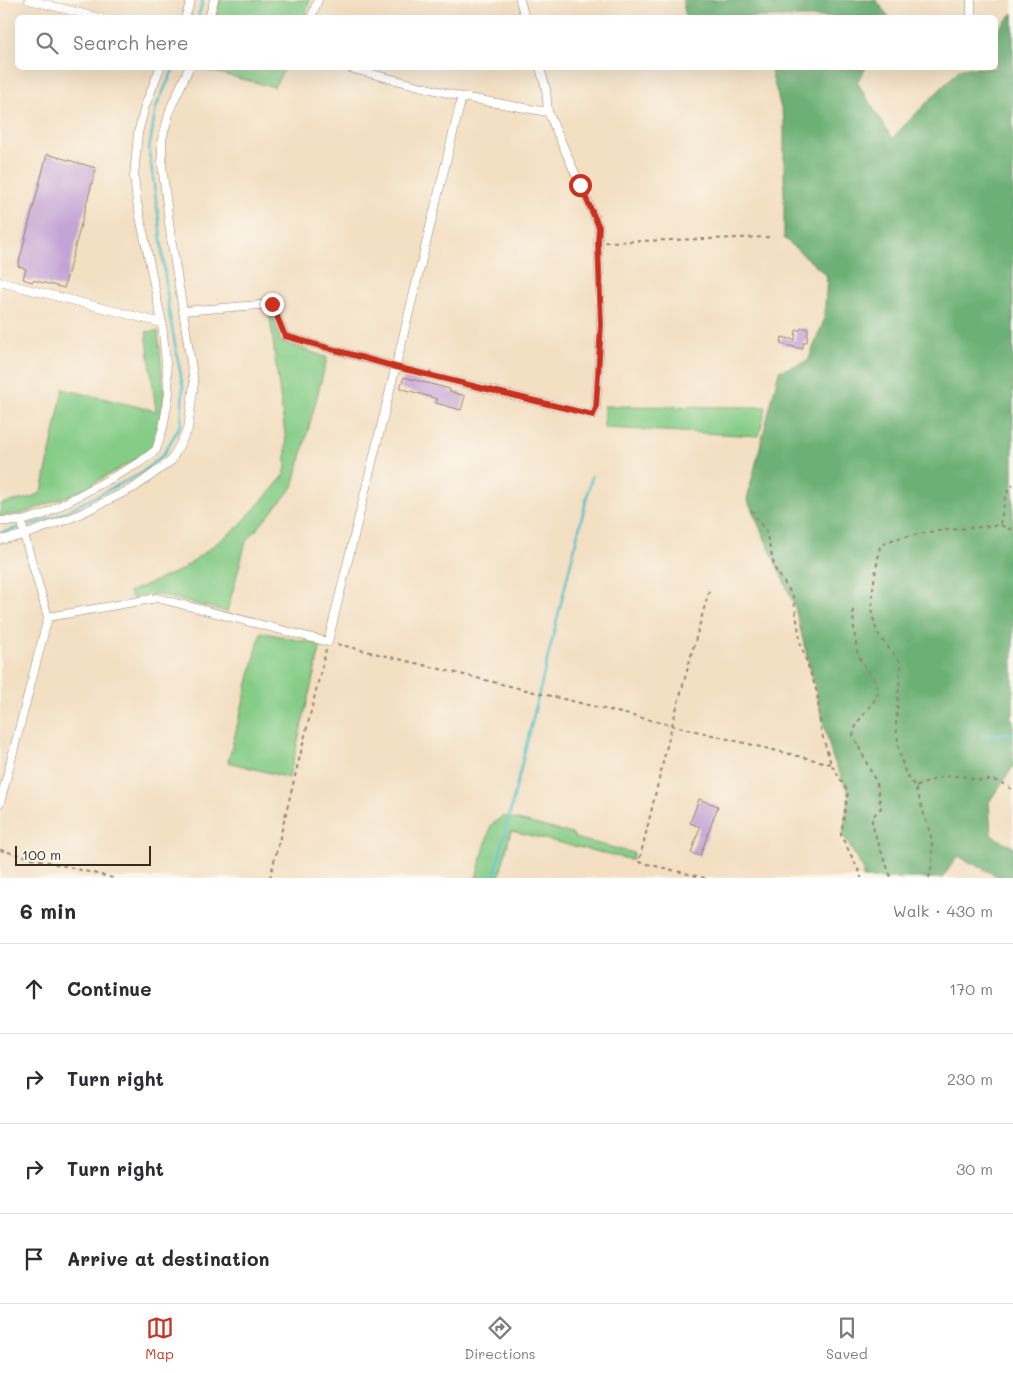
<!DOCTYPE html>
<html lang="en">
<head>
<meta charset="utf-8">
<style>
	:root { --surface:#fff; --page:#f2f2f3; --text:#2b2b33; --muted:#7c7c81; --line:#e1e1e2; --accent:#c8321e }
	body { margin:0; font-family:Mali,sans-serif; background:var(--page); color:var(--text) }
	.scale { position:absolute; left:15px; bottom:12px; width:136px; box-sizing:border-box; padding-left:5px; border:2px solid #3b2a1e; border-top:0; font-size:14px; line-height:18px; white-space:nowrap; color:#3b2a1e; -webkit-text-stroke:4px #fbf7ec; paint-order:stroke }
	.stop { position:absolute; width:15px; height:15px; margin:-11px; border:4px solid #c8321e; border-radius:50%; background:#fff }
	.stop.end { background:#c8321e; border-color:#fff; box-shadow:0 1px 5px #0008 }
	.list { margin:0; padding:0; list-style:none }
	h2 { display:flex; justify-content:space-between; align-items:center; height:65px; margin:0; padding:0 20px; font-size:21px }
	h2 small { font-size:16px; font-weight:400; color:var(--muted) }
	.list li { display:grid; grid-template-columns:32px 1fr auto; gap:15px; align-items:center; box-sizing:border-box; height:90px; padding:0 20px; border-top:1px solid var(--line) }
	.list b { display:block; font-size:19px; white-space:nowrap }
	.list em { font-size:16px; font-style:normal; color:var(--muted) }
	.icon { flex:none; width:28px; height:28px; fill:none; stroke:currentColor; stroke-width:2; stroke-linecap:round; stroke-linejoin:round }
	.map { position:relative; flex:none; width:1013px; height:878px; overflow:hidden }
	.search { position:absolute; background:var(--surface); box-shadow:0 5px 20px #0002; left:15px; right:15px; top:15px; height:55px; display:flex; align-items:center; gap:12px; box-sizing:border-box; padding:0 18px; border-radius:8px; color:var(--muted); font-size:19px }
	.sheet { height:425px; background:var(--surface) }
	nav { display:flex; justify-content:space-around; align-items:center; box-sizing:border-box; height:70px; border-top:1px solid var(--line); background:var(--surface); font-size:14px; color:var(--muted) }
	nav a { display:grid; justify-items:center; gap:2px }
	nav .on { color:var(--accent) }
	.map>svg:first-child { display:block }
	.green { fill:#85cc87; stroke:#607b52 }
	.forest { fill:#6cb074; stroke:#546d49 }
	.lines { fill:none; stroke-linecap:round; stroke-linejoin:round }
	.stream { stroke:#53c1c9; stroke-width:2.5 }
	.building { fill:#c5a4d5 }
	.street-casing { stroke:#978470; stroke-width:9 }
	.path { stroke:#978470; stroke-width:2; stroke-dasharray:4 4; stroke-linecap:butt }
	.street { stroke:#fff; stroke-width:8 }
	.route { stroke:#c8321e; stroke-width:6 }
</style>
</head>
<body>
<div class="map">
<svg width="1013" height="878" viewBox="0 0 1013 878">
	<rect width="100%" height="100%" fill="#fbf7ec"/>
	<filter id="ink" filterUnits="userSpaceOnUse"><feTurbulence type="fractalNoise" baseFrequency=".02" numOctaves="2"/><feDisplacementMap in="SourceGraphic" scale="10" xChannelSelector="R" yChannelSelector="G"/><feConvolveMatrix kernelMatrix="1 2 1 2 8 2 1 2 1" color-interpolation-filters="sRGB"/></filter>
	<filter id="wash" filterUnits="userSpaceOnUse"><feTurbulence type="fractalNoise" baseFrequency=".0096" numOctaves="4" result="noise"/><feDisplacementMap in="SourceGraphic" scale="20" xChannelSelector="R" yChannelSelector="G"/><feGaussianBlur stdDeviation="1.12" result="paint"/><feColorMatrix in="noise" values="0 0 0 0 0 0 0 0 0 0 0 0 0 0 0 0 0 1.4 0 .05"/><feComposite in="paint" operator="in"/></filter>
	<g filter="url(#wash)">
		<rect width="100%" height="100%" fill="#f3dfc2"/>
		<!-- green -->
		<path class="green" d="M220,0H310L305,17H216Z
			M201,68H285L274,87L201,69Z
			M269,310L273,312L280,341L326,357L327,359L293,487L246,542L227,612L156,594L132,598L129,592L181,570L238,527L283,477L286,468V442Z
			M158,331L164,392L160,424L155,445L138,458L80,491L22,514L0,516V504L29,498L42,492L63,389L156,411L146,332Z
			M604,406L766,407L759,436L604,428Z
			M261,632L321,645L289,778L228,762Z
			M503,816L573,834L575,838L634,853L632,860L511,831L499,878H476L491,825Z"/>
		<!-- forest -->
		<path class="forest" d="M683,0H876L889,17H685Z
			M1013,13V715L1010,716L1013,721V767L989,802L991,835L1013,847V878H1001L958,856L942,878H863V869L843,835L849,794L832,756L794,604L747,499L779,371L808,361L824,320L827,276L784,238V119L770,68H866L857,82L892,138L961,68H996V31Z"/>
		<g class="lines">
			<!-- stream -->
			<path class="stream" d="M198,18L203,0
				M0,533L53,518L140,474L163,455L181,424L183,387L169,312L159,221L149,150L156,107L174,68
				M983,736L1013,733
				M494,878L592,476"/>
		</g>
		<g id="blocks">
			<!-- building -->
			<path class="building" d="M47,154L96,168L64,288L33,280L32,282L23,279L26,269L18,266Z
				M801,328H808L807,342H804L802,349L781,344L782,337L795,340L796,330H800Z
				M404,377L450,389L449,391L465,396L461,410L436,403L437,399L400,388Z
				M699,799L718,806L700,856L691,853L700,827L690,823Z"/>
		</g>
	</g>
	<g filter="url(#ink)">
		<use href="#blocks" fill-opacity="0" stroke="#978470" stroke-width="1"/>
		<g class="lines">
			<defs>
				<path id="street" d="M29,0L100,18
					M520,0L525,18
					M185,18L191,0
					M209,18L214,0
					M311,18L318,0
					M971,18V0
					M160,68L145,106L138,133L134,176L137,202L162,323
					M349,68L462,97L548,112
					M0,282L162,323L169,394L163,428L156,450L139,463L45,514L22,521H0
					M183,311L171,238L162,165V139L171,107L189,68
					M0,540L24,535L76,516L135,487L171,461L188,429L194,383L183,311L272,304L285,336L396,367L593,415L596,408L601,325L598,242L599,227L548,112L546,89L540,68
					M48,617L157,598L328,642L462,97
					M0,803L48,617L24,535L22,521"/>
			</defs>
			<!-- street casing -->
			<use href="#street" class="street-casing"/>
			<!-- path -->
			<path class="path" d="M605,242L773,237
				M751,510L766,532L775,569L793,596L801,645L817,692L821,731L831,764L848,792L841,835L861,875V878
				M1000,524L1006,494L1013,485
				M853,610L854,631L858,656L875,681L878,689L877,697L857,723L853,735L877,784L881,808C877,812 873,815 872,821C871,827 888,867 891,878
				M337,644L831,764
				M916,787C938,777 952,772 976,780C982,781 989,779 996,781C1002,782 1008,787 1013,790
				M0,850L113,878
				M270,878L326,650
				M705,878L639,862L672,725L710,587
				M929,878L932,864V840L918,795L914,785L905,772L899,752L896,723L901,663C895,653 884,645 879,635C865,608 876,575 880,546L894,539L928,532L1000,525L1013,530"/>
			<!-- street -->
			<use href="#street" class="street"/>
		</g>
	</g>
	<g class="lines" filter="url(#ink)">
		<!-- route -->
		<path class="route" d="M272,304L285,336L396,367L593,415L596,408L601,325L598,242L599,227L580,185"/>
	</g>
</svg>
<div class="scale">100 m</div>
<div class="stop" style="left:580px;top:185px"></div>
<div class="stop end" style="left:272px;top:304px"></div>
<div class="search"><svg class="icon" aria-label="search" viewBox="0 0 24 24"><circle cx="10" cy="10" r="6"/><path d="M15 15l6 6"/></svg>Search here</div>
</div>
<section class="sheet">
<h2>6 min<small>Walk · 430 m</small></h2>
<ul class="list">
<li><svg class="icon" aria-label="ahead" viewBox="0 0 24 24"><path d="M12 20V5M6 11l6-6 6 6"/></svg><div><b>Continue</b></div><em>170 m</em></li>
<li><svg class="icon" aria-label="right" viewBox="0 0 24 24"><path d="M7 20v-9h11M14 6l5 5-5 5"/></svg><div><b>Turn right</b></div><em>230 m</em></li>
<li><svg class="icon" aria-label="right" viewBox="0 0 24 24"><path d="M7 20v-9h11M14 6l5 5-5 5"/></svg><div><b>Turn right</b></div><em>30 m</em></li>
<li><svg class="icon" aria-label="arrive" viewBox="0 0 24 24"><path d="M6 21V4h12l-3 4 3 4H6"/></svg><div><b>Arrive at destination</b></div></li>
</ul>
</section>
<nav>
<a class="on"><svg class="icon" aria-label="map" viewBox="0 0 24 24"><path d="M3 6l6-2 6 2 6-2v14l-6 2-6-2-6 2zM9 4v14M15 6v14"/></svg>Map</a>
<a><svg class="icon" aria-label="directions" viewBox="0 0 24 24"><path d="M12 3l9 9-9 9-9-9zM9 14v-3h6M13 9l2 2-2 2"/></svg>Directions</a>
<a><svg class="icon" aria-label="saved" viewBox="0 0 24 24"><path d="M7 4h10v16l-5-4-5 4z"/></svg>Saved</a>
</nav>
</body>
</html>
